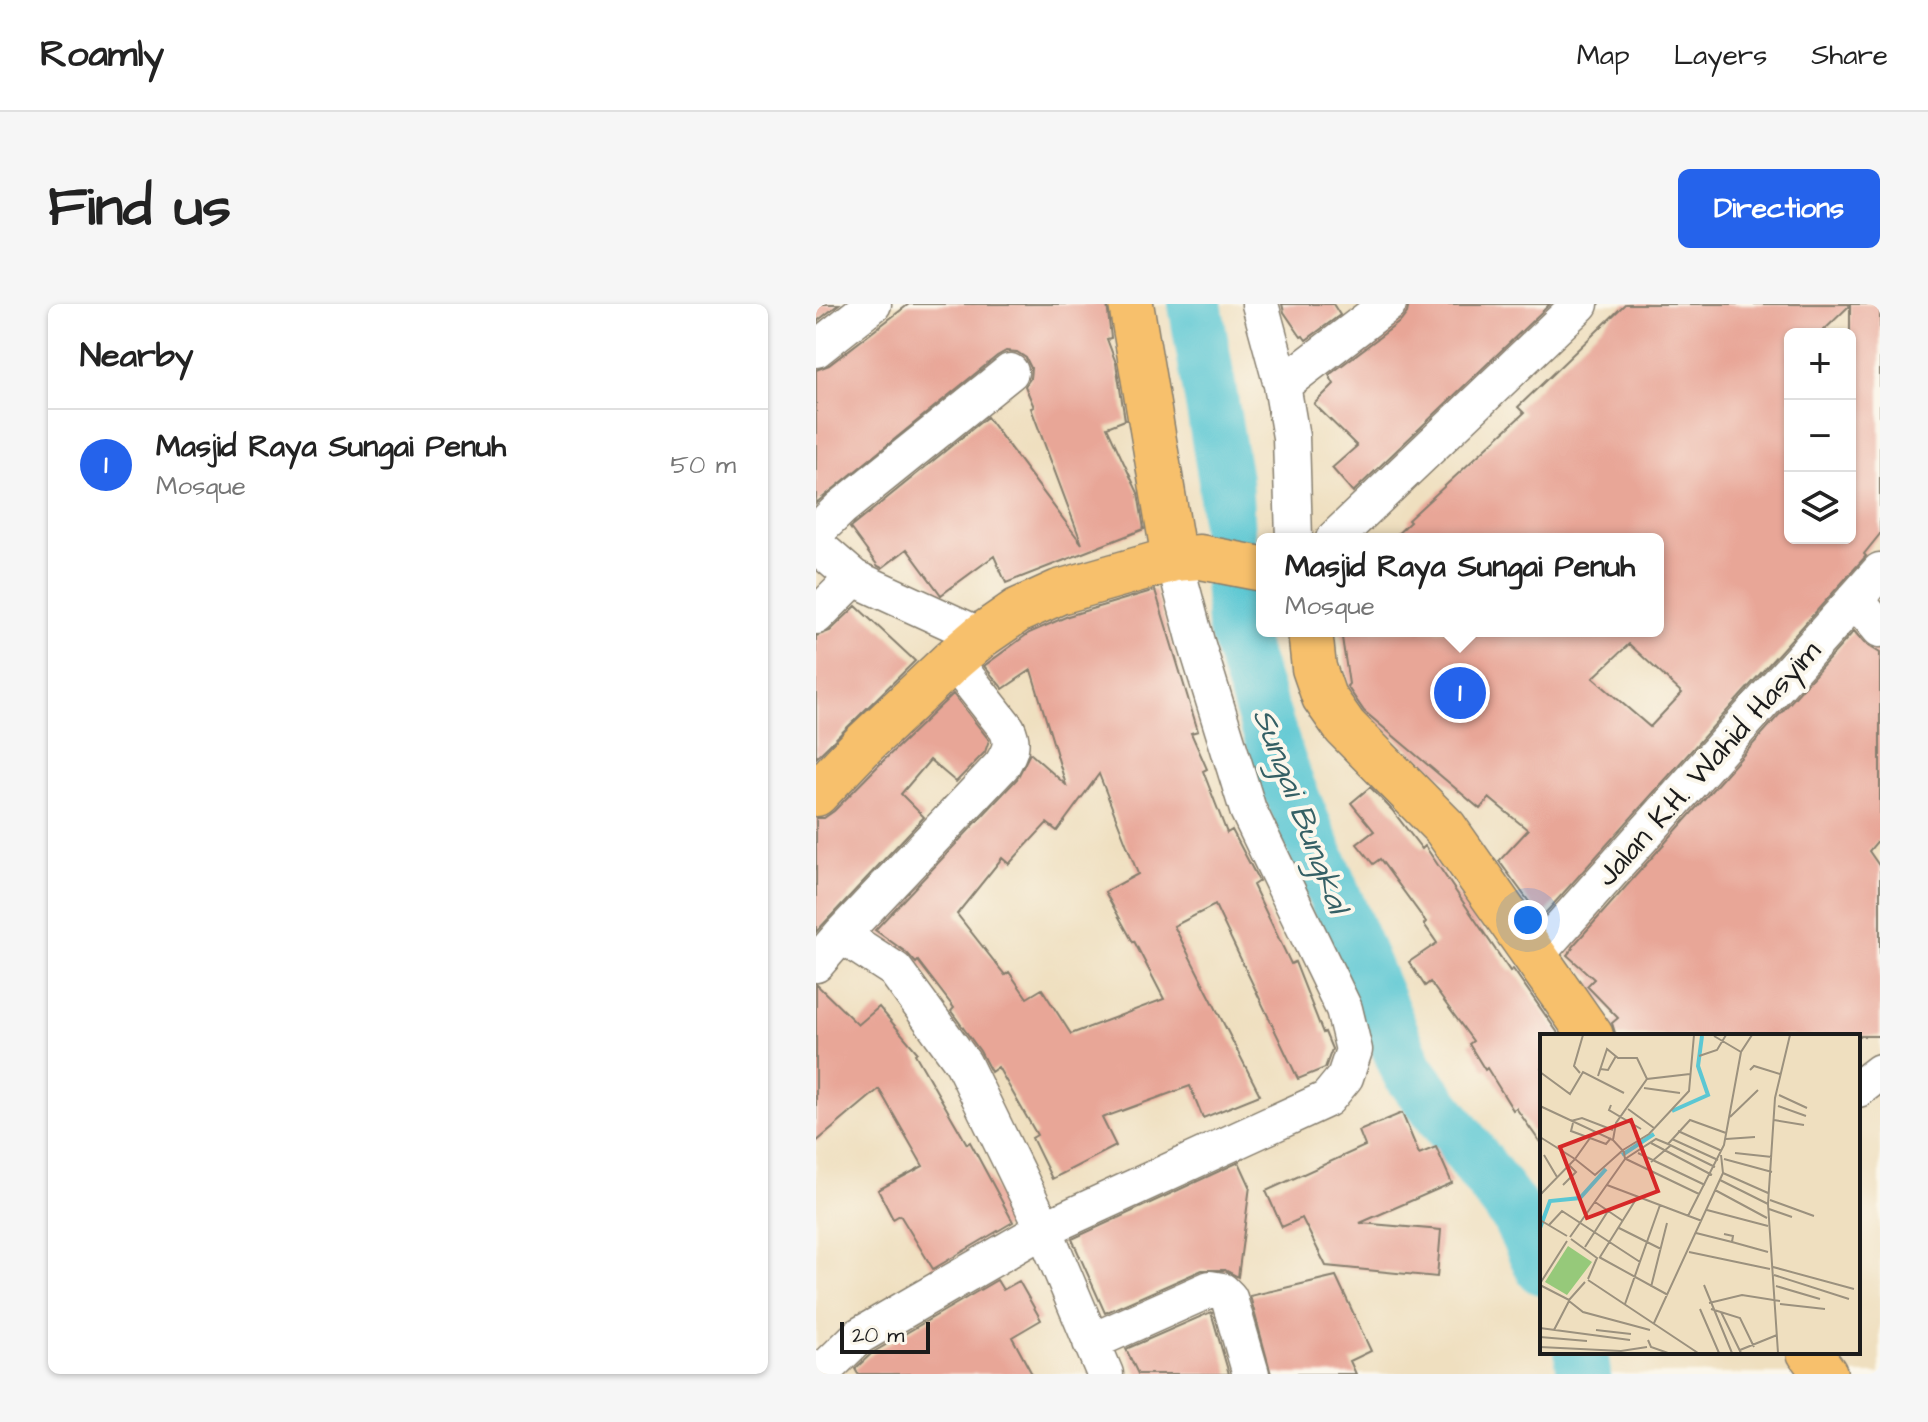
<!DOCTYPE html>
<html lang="en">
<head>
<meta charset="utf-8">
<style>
	:root { --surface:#fff; --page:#f6f6f6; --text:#222; --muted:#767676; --line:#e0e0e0; --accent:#2563eb }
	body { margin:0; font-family:"Architects Daughter",sans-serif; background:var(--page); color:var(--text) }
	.controls { position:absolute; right:24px; top:24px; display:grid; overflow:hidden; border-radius:12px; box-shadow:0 2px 6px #0004 }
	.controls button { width:72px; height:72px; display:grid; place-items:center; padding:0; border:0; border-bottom:2px solid var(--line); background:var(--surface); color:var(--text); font:40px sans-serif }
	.scale { position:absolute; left:24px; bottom:20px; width:90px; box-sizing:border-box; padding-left:8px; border:4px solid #1c1c1c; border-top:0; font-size:22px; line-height:28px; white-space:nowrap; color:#1c1c1c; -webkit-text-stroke:6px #fbf7ec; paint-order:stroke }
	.you { position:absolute; left:712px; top:616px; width:28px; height:28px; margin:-20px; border:6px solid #fff; border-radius:50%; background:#1a73e8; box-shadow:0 0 0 12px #1a73e833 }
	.badge { display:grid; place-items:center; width:52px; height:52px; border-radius:50%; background:var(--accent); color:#fff; font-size:26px; font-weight:700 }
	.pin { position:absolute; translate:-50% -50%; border:4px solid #fff; box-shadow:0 2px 8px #0006 }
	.popup { position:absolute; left:440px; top:229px; width:408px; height:104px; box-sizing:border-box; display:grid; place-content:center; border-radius:12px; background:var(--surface); filter:drop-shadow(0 2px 6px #0005); font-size:26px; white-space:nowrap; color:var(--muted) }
	.popup b { font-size:30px; color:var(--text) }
	.popup::after { content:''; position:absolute; left:50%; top:100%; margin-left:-16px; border:16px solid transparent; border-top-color:var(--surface) }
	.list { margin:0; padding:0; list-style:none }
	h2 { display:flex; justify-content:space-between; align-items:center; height:104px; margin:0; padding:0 32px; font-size:34px }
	h2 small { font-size:26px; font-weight:400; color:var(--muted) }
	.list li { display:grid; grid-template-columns:52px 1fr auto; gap:24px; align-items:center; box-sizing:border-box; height:112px; padding:0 32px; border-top:2px solid var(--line) }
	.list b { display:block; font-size:30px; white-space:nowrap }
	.list p { margin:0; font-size:26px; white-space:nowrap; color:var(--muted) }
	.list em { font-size:26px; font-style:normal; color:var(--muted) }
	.icon { flex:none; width:44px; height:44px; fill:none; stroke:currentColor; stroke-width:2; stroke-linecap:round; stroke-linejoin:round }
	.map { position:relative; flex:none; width:1064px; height:1070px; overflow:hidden; border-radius:12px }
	header { display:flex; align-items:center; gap:48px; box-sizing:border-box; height:112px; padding:0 40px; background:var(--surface); border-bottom:2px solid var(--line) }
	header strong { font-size:38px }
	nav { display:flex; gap:44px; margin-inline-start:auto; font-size:28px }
	.intro { display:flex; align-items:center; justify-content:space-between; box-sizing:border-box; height:192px; padding:0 48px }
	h1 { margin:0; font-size:56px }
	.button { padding:20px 36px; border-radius:12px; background:var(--accent); color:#fff; font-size:28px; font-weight:700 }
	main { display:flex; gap:48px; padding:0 48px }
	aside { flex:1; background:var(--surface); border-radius:12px; box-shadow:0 2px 6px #0004 }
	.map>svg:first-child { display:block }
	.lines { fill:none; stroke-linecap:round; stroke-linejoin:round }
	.river { stroke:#5bc7d3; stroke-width:54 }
	.building { fill:#e8a697; fill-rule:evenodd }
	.minor-casing { stroke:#867e6e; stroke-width:39 }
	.major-casing { stroke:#867e6e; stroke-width:47 }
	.minor { stroke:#fff; stroke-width:36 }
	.major { stroke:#f7c06c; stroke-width:44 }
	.labels { text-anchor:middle; stroke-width:8; stroke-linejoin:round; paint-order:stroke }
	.street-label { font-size:30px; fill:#1c1c1c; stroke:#fbf7ec }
	.water-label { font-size:32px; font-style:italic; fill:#356065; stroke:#fbf7ec }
	.inset-river { fill:none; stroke:#5bc7d3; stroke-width:4 }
	.inset-road { fill:none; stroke:#9b917e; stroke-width:2 }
	.view { fill:#d62828; fill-opacity:0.15; stroke:#d62828; stroke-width:4 }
	.inset-edge { fill:none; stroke:#1c1c1c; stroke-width:4 }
</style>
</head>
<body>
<header>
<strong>Roamly</strong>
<nav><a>Map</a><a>Layers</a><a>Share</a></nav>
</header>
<div class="intro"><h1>Find us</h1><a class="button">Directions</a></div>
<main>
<aside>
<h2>Nearby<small></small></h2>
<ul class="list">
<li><span class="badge">1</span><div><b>Masjid Raya Sungai Penuh</b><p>Mosque</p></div><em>50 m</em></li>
</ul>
</aside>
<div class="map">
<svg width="1064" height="1070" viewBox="0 0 1064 1070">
	<rect width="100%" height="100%" fill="#fbf7ec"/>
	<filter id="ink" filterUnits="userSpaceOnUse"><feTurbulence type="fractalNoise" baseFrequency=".0125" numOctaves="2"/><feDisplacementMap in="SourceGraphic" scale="16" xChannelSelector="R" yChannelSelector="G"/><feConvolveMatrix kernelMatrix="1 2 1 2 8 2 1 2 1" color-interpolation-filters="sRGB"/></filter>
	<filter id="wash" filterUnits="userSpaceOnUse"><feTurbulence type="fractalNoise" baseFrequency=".006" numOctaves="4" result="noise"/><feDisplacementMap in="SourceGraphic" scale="32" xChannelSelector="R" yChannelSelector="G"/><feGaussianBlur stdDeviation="1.8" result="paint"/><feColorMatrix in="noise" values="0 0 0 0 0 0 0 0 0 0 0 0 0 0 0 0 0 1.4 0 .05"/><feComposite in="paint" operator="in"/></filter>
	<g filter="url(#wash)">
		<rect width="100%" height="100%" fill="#efdfbf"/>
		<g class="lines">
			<!-- river -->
			<path class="river" d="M379,0L409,176L418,322L469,475L592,767L701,911L726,964
				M765,1048L768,1070"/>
		</g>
		<g id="blocks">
			<!-- building -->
			<path class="building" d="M0,0H23L0,18Z
				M93,0H291L295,34L291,35L300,59L309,116L291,123L322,189L328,225L190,279L178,252L125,291L91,245L66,264L62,262L34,224L171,113L266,240L215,104L218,103L209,82L214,75L215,64L210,54L201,48L190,47L181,52L0,199V66L13,61Z
				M466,0H517L524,11L490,36L487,32L485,33L468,8Z
				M593,0H734L537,188L516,164L541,142L498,100L518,80L513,71L585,17L591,9Z
				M809,0H1064V230L1048,250L1050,252L725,614L683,557L712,526L673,494L664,505L548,407L531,382L533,380L525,327H842V235H576L594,218L592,216L708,109L702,103ZM1034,1V234H974V30H1004ZM813,340L866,389L834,423L777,374Z
				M339,286L382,427L375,429L391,465L387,467L411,529L416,526L443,577L437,581L475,660L479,658L507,729L509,728L516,745L509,764L482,775L399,601L358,622L444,791L387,814L374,782L286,814L300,842L236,875L216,834L221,831L182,763L175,768L164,747L135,707L138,704L102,657L100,659L91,649L59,626L201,475L214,449L250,481L215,366L187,385L168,362L213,329L252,312ZM283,470L322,570L289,588L317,638L318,637L348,695L255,730L226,685L211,694L193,668L189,671L141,610L186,554L193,560L231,519L241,527Z
				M40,302L99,357L0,454V332L14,327Z
				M1038,327L1048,339L1064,349V534L1053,547L1064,563V732H800L796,719L802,714L771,682L778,675L751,651L757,644L756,643Z
				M137,390L173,436L169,448L140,478L114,456L85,490L108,513L0,628V514H8L18,507L66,458Z
				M554,483L576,506L606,545L609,542L694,667L697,665L744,732H726V841L700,804L697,806L671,764L669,766L653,740L657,737L614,678L609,682L593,658L621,639L608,620L610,618L564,555L557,560L541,540L558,527L535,499Z
				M0,680L42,721L63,703L101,748L99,750L151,840L154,838L197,918L117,965L84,911L77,915L62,886L107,862L63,785L0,838Z
				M586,809L603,850L620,843L636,879L544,919L625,926L621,973L510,962L486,914L466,923L450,887L549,842L543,827Z
				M423,858L434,882L422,973L409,966H386L289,1009L256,935Z
				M520,972L555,1047L534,1057L540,1070H455L434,992Z
				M181,976L187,986L203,977L225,1016L196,1033L216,1070H42L39,1065L56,1049Z
				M395,1008L413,1070H322L310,1045Z"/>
		</g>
	</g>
	<g filter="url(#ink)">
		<use href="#blocks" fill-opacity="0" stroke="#867e6e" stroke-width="2"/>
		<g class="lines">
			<defs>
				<path id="minor" d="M444,0L466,81L475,133L478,235
					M0,45L57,0
					M466,81L572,0
					M0,228L25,204L194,68
					M518,235L764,0
					M0,241L38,274L165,332
					M1039,295L1064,325
					M0,312L38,274
					M25,631L186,461C194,447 198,440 191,425L137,356
					M720,651L1064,267
					M0,660L25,631L79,666L147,759L228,925L43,1032L4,1070L0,1065
					M1042,785L1064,768
					M275,1038L394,985L406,987L413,994L435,1070
					M289,1070L228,925L511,795L529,773L538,746L528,705L432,506L380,338L358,255"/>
				<path id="major" d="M315,0L358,255
					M494,327L498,364L508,393L529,423L629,524L775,732
					M0,490L48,440L137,356L165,332L201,307L243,288L358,255L384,253L446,265
					M993,1048L1009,1070"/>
			</defs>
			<!-- minor casing -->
			<use href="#minor" class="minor-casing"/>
			<!-- major casing -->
			<use href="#major" class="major-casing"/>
			<!-- minor -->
			<use href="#minor" class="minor"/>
			<!-- major -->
			<use href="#major" class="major"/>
		</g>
	</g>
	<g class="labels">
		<!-- street labels -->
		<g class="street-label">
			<text transform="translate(892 459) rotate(-48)" y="10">Jalan K.H. Wahid Hasyim</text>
		</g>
		<!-- water labels -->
		<g class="water-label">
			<text transform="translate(486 506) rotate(69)" y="11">Sungai Bungkal</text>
		</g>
	</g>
	<!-- overview -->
	<g transform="translate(724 730)">
		<rect width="320" height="320" fill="#efdfbf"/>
		<path d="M28,212L52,228L27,261L5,248Z" fill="#96c97a"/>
		<path class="inset-river" d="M132,77L168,61L158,32L162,2M82,121L114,100M0,194L10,167L40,164L66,135"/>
		<path class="inset-road" d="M174,2L201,18M159,22L177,16L186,1M60,35L68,36L76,22M210,36L214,32L240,40M0,38L30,60L43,38L84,59M40,39L34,32L43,1M58,42L67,15L78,24H97L107,45M104,54L140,59M239,61L267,74M71,71L69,76L101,95M0,72L73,106L84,118L85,125L30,203M238,72L266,82M88,75L114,94M190,83L218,56M234,86L264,91M31,87L42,84L73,96M138,97L182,117M0,103L35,125L50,104L31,97L33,89M50,104L66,110L71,104M132,105L178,126M186,105L215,103M73,106L76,89L107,45L150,40M111,109L172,141M128,110L175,133M83,116L109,100L149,57L154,1M98,119L165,151M195,119L232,123M4,121L17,143M85,125L116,105L128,110L150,86L186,99M86,125L159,160M184,125L232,138M111,128L130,112M183,139L228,159M180,146L228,170M23,151L36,138L29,131M67,151L162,187M175,156L227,184M0,161L35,125L55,141L83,116M230,166L274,182M55,168L83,187M229,175L252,183M167,176L228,192M148,182L184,111L201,18L212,1M0,186L27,202M9,191L22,177L100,228M79,194L121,215M156,199L192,208M184,200L193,202L192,208L228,218M31,205L57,224L48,245M45,213L68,177M149,218L230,235M59,223L128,261M60,223L98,162M233,233L314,255M234,241L309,265M48,246L158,319M1,248L27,207M0,251L29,266L45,248M164,251L192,319M236,252L280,265M111,253L127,189M29,267L43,278L110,296M169,269L202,261L240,267M85,270L120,171M240,270L285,275M160,275L179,319M171,275L200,284L214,313M181,278L201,319M114,289L183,139L181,121M0,294L90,306M14,296L29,267M56,296L91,300M0,303L47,307M108,306L111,313L128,319M0,313L81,317L107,313M200,316L237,301M238,319L228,170L235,64L250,1"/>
		<path class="view" d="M91,86L118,157L47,184L20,113Z"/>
		<rect width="320" height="320" class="inset-edge"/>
	</g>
</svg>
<div class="controls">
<button>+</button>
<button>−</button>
<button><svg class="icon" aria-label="layers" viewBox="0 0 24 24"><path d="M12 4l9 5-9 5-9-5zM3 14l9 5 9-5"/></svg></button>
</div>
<div class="scale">20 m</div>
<div class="you"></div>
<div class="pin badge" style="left:644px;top:389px">1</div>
<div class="popup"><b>Masjid Raya Sungai Penuh</b>Mosque</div>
</div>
</main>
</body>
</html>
